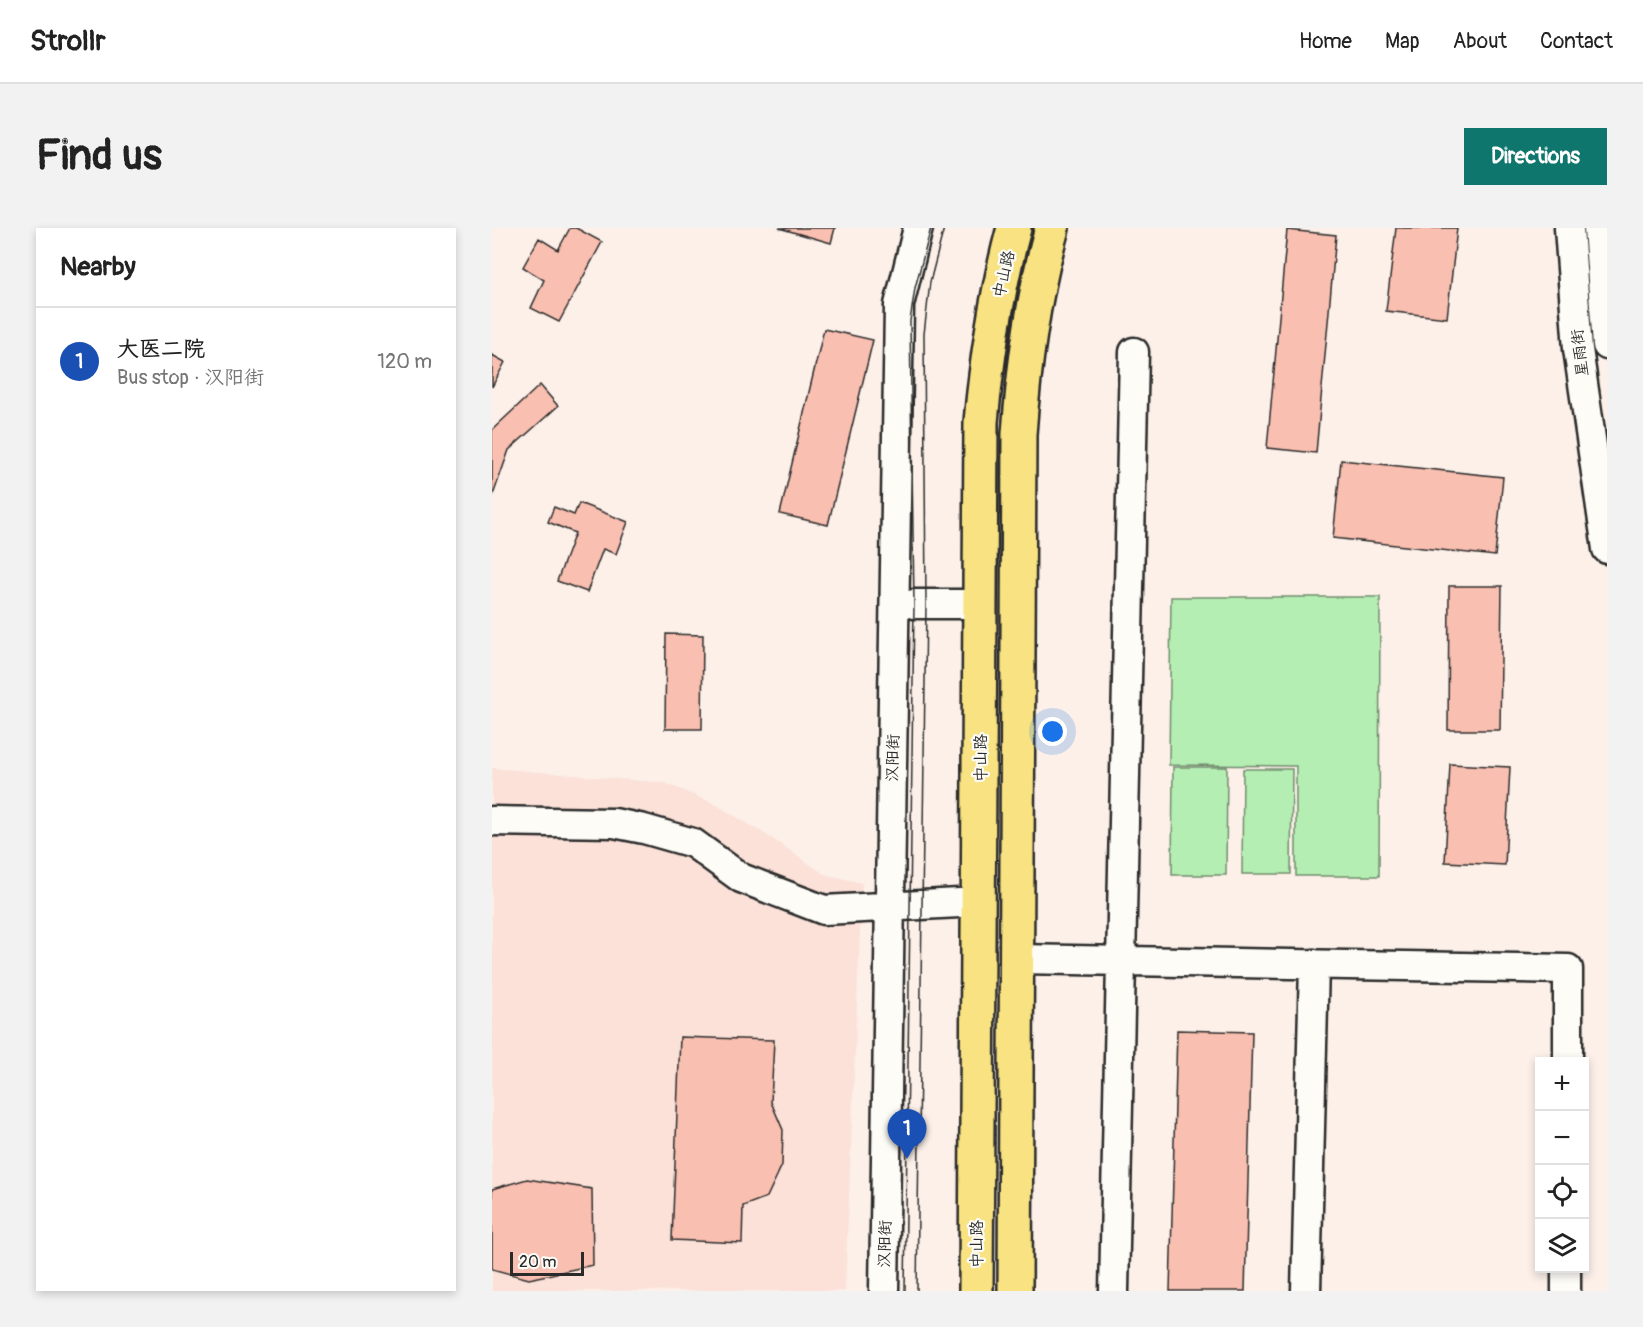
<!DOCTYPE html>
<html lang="en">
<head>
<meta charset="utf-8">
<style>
	:root { --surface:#fff; --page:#f2f2f2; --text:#222; --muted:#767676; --line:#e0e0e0; --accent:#0f766e }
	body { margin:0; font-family:Pangolin,"LXGW WenKai TC",sans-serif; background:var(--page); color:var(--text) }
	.controls { position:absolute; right:18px; bottom:18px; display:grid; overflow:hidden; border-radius:0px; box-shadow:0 3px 9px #0003 }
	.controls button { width:54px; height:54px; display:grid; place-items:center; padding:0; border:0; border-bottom:2px solid var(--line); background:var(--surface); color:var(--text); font:30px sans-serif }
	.scale { position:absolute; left:18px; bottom:15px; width:74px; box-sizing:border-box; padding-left:6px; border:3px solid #2b2b2b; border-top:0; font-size:16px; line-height:21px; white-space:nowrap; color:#2b2b2b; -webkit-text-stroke:4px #fdfcf7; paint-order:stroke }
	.you { position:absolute; left:561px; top:504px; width:21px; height:21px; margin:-15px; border:4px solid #fff; border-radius:50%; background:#1a73e8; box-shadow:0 0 0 9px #1a73e833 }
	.badge { display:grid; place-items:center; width:39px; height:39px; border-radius:50%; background:var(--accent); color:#fff; font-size:20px; font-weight:700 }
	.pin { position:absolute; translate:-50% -50px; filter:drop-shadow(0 2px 3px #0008) }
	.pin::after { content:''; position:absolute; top:32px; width:21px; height:18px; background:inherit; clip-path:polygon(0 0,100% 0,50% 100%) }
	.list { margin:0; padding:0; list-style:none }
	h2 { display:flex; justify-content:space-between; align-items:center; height:78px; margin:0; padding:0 24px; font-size:26px }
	h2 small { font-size:20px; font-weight:400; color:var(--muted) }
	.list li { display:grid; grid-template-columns:39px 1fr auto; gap:18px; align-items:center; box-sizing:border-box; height:108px; padding:0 24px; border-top:2px solid var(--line) }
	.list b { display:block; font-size:22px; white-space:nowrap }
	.list p { margin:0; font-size:20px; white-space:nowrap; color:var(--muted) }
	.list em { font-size:20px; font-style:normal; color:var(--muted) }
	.icon { flex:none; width:33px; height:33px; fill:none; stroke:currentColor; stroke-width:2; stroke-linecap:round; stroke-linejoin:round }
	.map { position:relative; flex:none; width:1115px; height:1063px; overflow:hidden; border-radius:0px }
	header { display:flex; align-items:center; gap:36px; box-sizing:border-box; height:84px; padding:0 30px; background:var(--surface); border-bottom:2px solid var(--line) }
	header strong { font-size:28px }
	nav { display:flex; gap:33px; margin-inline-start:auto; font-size:21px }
	.intro { display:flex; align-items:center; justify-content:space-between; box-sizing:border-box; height:144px; padding:0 36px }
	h1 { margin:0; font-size:42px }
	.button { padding:15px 27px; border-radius:0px; background:var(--accent); color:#fff; font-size:21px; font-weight:700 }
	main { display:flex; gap:36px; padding:0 36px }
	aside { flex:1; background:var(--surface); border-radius:0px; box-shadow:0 3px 9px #0003 }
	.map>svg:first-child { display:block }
	.built { fill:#fbe1d8 }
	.green { fill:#b5eeb2; stroke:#708c6e; stroke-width:1.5 }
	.building { fill:#f9bfb0; stroke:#2b2b2b; stroke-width:1.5 }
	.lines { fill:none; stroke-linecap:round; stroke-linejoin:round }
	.minor-casing { stroke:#2b2b2b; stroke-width:33 }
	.highway-casing { stroke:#2b2b2b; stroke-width:38 }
	.minor { stroke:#fdfcf7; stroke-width:28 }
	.highway { stroke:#f8e281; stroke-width:33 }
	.tram { stroke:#2b2b2b; stroke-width:1.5 }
	.labels { text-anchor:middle; stroke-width:4.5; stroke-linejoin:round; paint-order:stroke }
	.street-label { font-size:16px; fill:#2b2b2b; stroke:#fdfcf7 }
</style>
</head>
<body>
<header>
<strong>Strollr</strong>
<nav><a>Home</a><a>Map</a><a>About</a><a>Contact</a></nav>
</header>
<div class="intro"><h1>Find us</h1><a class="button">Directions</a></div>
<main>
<aside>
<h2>Nearby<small></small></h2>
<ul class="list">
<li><span class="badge" style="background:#1a4fb4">1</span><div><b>大医二院</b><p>Bus stop · 汉阳街</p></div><em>120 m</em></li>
</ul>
</aside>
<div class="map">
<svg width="1115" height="1063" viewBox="0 0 1115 1063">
	<rect width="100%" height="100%" fill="#fcf0e9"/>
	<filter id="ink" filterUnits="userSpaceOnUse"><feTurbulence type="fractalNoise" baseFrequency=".0167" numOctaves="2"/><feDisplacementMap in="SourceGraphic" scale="12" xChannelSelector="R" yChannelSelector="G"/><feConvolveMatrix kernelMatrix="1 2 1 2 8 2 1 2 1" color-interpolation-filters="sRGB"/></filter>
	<g filter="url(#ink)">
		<!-- built -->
		<path class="built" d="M0,540L173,555L221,575L281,611L332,646L370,655L353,1063H0Z"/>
		<!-- green -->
		<path class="green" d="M679,369H888L887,648H804V538L677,537Z
			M681,539H735L734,647H680Z
			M751,541H800L799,646H750Z"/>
		<!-- building -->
		<path class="building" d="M78,0H84L110,14L67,94L39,80L52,52L31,39L47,10L66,22Z
			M287,0H343L339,15Z
			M904,0H965L955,90L894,83Z
			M795,2L844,7L824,225L775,220Z
			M332,101L381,112L336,297L288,286Z
			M0,127L13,134L0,159Z
			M48,157L66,178L17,222L0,270V202Z
			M849,232L1011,249L1003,328L841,310Z
			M87,275L136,294L124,326L111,321L95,364L65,353L83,305L56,294L62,279L82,287Z
			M957,358H1010L1008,502H956Z
			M174,406L211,407L210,501H173Z
			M958,536L1018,539L1013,637L953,634Z
			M685,802L760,804L753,1063H678Z
			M188,809L282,812L279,874L291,902L290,937L275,969L251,978L250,1015L180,1012Z
			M35,951L100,961L101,1037L37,1051L0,1041V961Z"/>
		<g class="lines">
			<defs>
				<path id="minor" d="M1077,0L1086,121L1115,321
					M1106,0L1115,117
					M422,376H489
					M0,593L122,595L152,601L201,615L249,650L332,682L487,674
					M525,731L1076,741V834
					M392,1063L407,77L426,0
					M622,1063L642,124
					M814,1063L822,736
					M1074,1063V1040"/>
				<path id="highway" d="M484,1063L489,194C495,128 505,63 522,0
					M523,1063L527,206C532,136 541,68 560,0"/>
			</defs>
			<!-- minor casing -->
			<use href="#minor" class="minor-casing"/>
			<!-- highway casing -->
			<use href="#highway" class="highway-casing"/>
			<!-- minor -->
			<use href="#minor" class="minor"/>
			<!-- highway -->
			<use href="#highway" class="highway"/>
			<!-- tram -->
			<path class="tram" d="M413,1063L422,376L418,93L423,60L439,0
				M425,1063L434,376L432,106L438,54L452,0"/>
		</g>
	</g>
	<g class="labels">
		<!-- street labels -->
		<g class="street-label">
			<text transform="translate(511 46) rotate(-77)" y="6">中山路</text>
			<text transform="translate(1087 125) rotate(-97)" y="6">星雨街</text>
			<text transform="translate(400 530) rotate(-89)" y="6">汉阳街</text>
			<text transform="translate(488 530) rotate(-90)" y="6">中山路</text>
			<text transform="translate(392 1016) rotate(-89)" y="6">汉阳街</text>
			<text transform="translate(484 1016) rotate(-90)" y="6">中山路</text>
		</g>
	</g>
</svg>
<div class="controls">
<button>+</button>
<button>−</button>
<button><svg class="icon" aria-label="locate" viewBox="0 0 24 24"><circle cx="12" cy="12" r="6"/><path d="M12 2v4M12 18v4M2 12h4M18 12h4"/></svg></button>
<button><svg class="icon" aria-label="layers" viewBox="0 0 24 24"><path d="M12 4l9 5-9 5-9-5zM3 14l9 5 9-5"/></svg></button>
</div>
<div class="scale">20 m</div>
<div class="you"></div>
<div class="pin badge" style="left:415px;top:931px;background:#1a4fb4">1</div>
</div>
</main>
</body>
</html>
